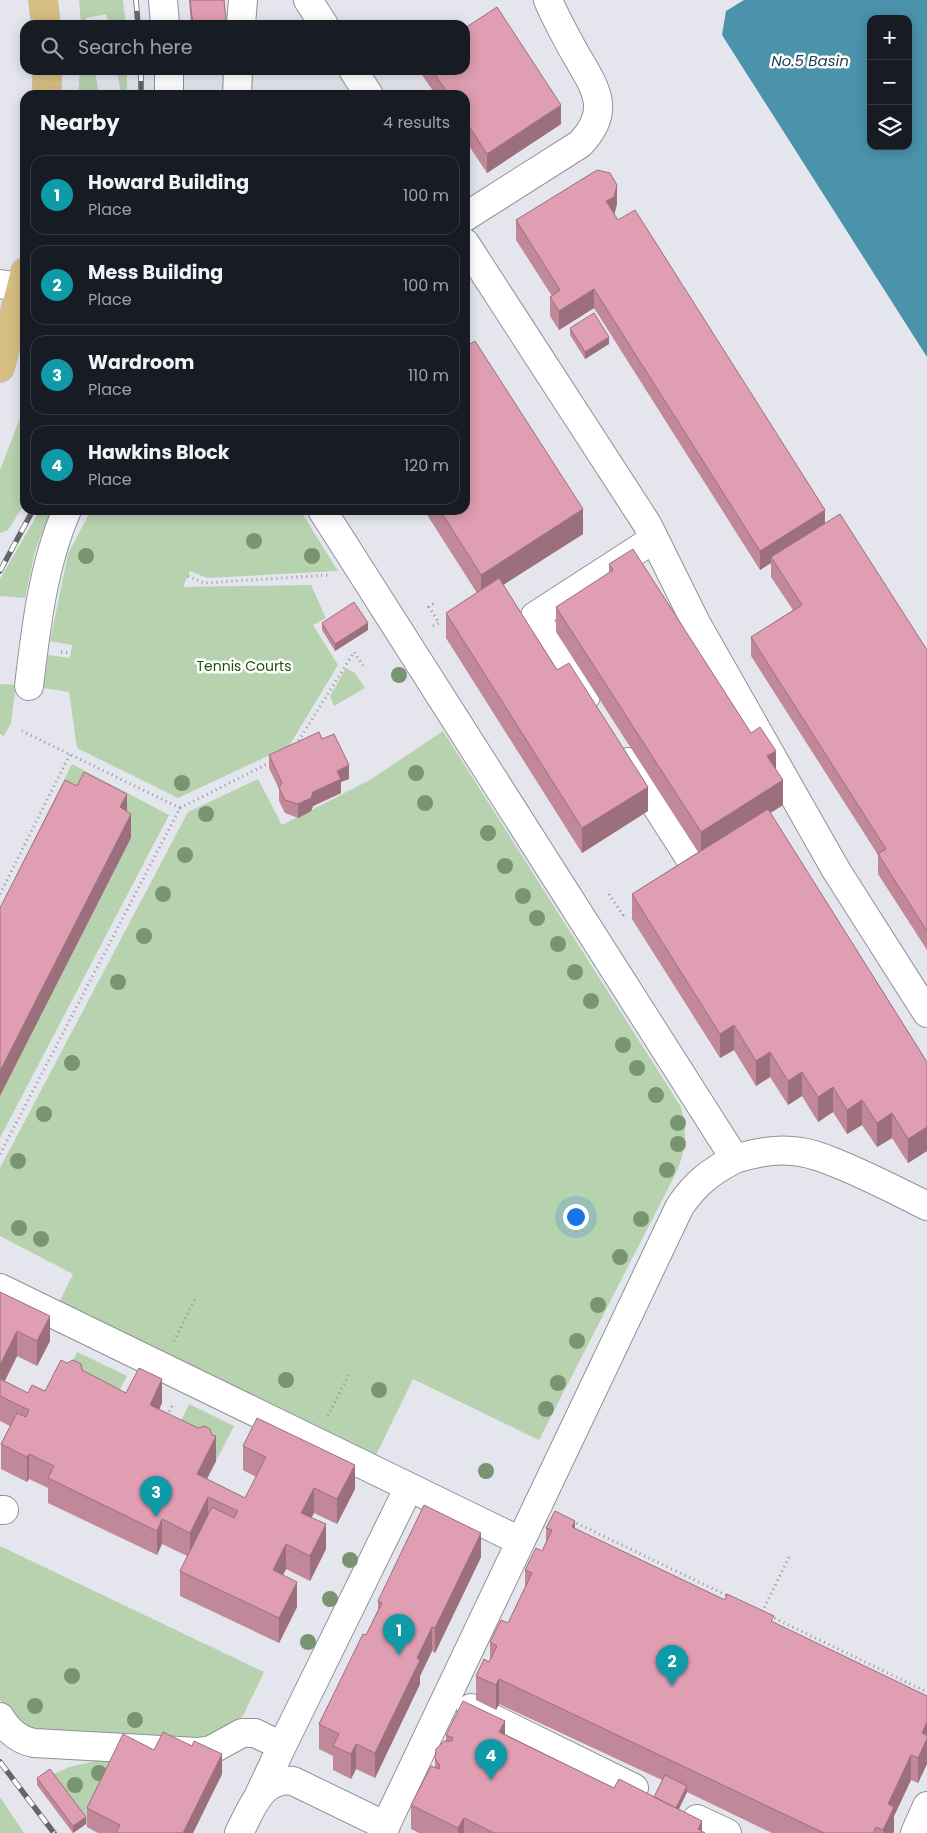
<!DOCTYPE html>
<html lang="en">
<head>
<meta charset="utf-8">
<style>
	:root { --surface:#171b24; --page:#242831; --text:#f1f3f6; --muted:#9ea1a6; --line:#363941; --accent:#7c3aed }
	body { margin:0; font-family:Poppins,sans-serif; background:var(--page); color:var(--text) }
	.controls { position:absolute; right:15px; top:15px; display:grid; overflow:hidden; border-radius:10px; box-shadow:0 2px 12px #0003 }
	.controls button { width:45px; height:45px; display:grid; place-items:center; padding:0; border:0; border-bottom:1px solid var(--line); background:var(--surface); color:var(--text); font:25px sans-serif }
	.you { position:absolute; left:575px; top:1216px; width:18px; height:18px; margin:-12px; border:4px solid #fff; border-radius:50%; background:#1a73e8; box-shadow:0 0 0 8px #1a73e833 }
	.badge { display:grid; place-items:center; width:32px; height:32px; border-radius:50%; background:var(--accent); color:#fff; font-size:16px; font-weight:700 }
	.pin { position:absolute; translate:-50% -41px; filter:drop-shadow(0 1px 2px #0008) }
	.pin::after { content:''; position:absolute; top:26px; width:18px; height:15px; background:inherit; clip-path:polygon(0 0,100% 0,50% 100%) }
	.list { margin:0; padding:0; list-style:none }
	h2 { display:flex; justify-content:space-between; align-items:center; height:65px; margin:0; padding:0 20px; font-size:21px }
	h2 small { font-size:16px; font-weight:400; color:var(--muted) }
	.list li { display:grid; grid-template-columns:32px 1fr auto; gap:15px; align-items:center; box-sizing:border-box; height:80px; margin:0 10px 10px; padding:0 10px; border:1px solid var(--line); border-radius:15px }
	.list b { display:block; font-size:19px; white-space:nowrap }
	.list p { margin:0; font-size:16px; white-space:nowrap; color:var(--muted) }
	.list em { font-size:16px; font-style:normal; color:var(--muted) }
	.icon { flex:none; width:28px; height:28px; fill:none; stroke:currentColor; stroke-width:2; stroke-linecap:round; stroke-linejoin:round }
	.map { position:relative; flex:none; width:927px; height:1833px; overflow:hidden }
	.search { position:absolute; background:var(--surface); box-shadow:0 2px 12px #0003; left:20px; top:20px; width:450px; height:55px; display:flex; align-items:center; gap:12px; box-sizing:border-box; padding:0 18px; border-radius:15px; color:var(--muted); font-size:19px }
	.panel { position:absolute; background:var(--surface); box-shadow:0 2px 12px #0003; left:20px; top:90px; width:450px; height:425px; border-radius:15px }
	.map>svg:first-child { display:block }
	.green { fill:#b7d2af }
	.water { fill:#4a93ab; fill-rule:evenodd }
	.lines { fill:none; stroke-linecap:round; stroke-linejoin:round }
	.minor-casing { stroke:#919198; stroke-width:30 }
	.major-casing { stroke:#c3c3c4; stroke-width:30 }
	.path { stroke:#95959b; stroke-width:3; stroke-dasharray:1 4; stroke-linecap:butt }
	.minor { stroke:#fff; stroke-width:28 }
	.major { stroke:#d6be82; stroke-width:28 }
	.rail-casing { stroke:#656569; stroke-width:5.5 }
	.rail { stroke:#fff; stroke-width:4; stroke-dasharray:11; stroke-linecap:butt }
	.tree { fill:#789471 }
	.wall { fill:#c08898 }
	.shaded-wall { fill:#9c6f7c }
	.building { fill:#df9eb1; stroke:#9c6f7c }
	.labels { text-anchor:middle; stroke-width:5; stroke-linejoin:round; paint-order:stroke }
	.park-label { font-size:14px; fill:#1f510b; stroke:#fff }
	.water-label { font-size:15px; font-style:italic; fill:#1b3d49; stroke:#fff }
</style>
</head>
<body>
<div class="map">
<svg width="927" height="1833" viewBox="0 0 927 1833">
	<rect width="100%" height="100%" fill="#e5e5ed"/>
	<!-- green -->
	<path class="green" d="M79,0H123L126,25H109L106,14L86,18L87,25H81Z
		M80,70H95L99,95H78Z
		M117,70H127V95H121Z
		M25,405V503L8,530L0,533V470Z
		M40,510H51L35,551L25,598L0,596V579Z
		M91,510H300L338,571L207,578L190,571L183,587L311,585L326,618L313,625L338,665L289,746L178,798L77,748L69,692L43,688L48,655L70,658L72,645L50,641L68,554Z
		M346,668L355,673L365,688L334,706L330,696Z
		M0,684L16,685L11,723L4,736L0,734Z
		M443,731L681,1107C687,1134 687,1147 676,1173L539,1440L413,1379L376,1455L60,1301L73,1274L0,1236V1168L188,812L258,779L282,825L370,780Z
		M72,764L169,815L0,1138V1095L131,838L120,832L0,933V908Z
		M77,1352L127,1376L116,1397L61,1385Z
		M189,1404L234,1426L216,1461L172,1440Z
		M0,1546L264,1672L243,1716L218,1736L201,1744L40,1732L22,1727L0,1700Z
		M96,1761H106L117,1765L87,1826L50,1776L69,1767Z
		M0,1797L24,1833H0Z"/>
	<!-- water -->
	<path class="water" d="M744,0H927V357L722,35L726,11ZM871,19H908V146H871Z"/>
	<g class="lines">
		<defs>
			<path id="minor" d="M163,0L165,25
				M308,0L324,25
				M241,25L243,0
				M169,70V95
				M353,70L369,95
				M237,95L238,70
				M465,217L580,144C612,111 596,89 576,55C566,37 556,19 548,0
				M465,243L647,524L696,623L836,870L927,1013
				M0,284L22,287
				M322,510L735,1159C754,1153 772,1149 792,1151C810,1152 827,1159 843,1166C872,1178 899,1192 927,1206
				M29,686C36,627 43,565 67,510
				M586,696L535,616L654,539
				M628,762L696,868
				M0,1288L520,1541
				M0,1510H4
				M471,1708L634,1788
				M0,1717C8,1731 18,1740 34,1743L198,1752L211,1750L242,1733H255L282,1746L259,1795
				M282,1746L409,1487
				M697,1819L727,1833
				M239,1833C251,1810 261,1776 293,1781L386,1826
				M382,1833L680,1206C696,1183 710,1172 735,1159
				M915,1833L927,1806"/>
			<path id="major" d="M43,0L46,25
				M47,70V95
				M0,368L25,272"/>
		</defs>
		<!-- minor casing -->
		<use href="#minor" class="minor-casing"/>
		<!-- major casing -->
		<use href="#major" class="major-casing"/>
		<!-- path -->
		<path class="path" d="M188,576L204,583L329,575
			M433,626L439,623L429,607L436,602
			M61,652L71,653
			M296,745L354,652L364,667
			M180,808L271,762
			M0,894L70,754
			M609,894L623,915L619,917
			M0,1154L180,808L22,731
			M174,1341L195,1299
			M167,1416L173,1404
			M328,1416L349,1374
			M572,1521L728,1596
			M762,1612L790,1555
			M770,1616L927,1692"/>
		<!-- minor -->
		<use href="#minor" class="minor"/>
		<!-- major -->
		<use href="#major" class="major"/>
		<defs>
			<path id="rail" d="M136,0L138,25
				M141,70V95
				M0,571L33,510
				M0,1762L54,1833"/>
		</defs>
		<!-- rail casing -->
		<use href="#rail" class="rail-casing"/>
		<!-- rail -->
		<use href="#rail" class="rail"/>
	</g>
	<!-- trees -->
	<g class="tree">
		<circle cx="254" cy="541" r="8"/>
		<circle cx="86" cy="556" r="8"/>
		<circle cx="312" cy="556" r="8"/>
		<circle cx="399" cy="675" r="8"/>
		<circle cx="416" cy="773" r="8"/>
		<circle cx="182" cy="783" r="8"/>
		<circle cx="425" cy="803" r="8"/>
		<circle cx="206" cy="814" r="8"/>
		<circle cx="488" cy="833" r="8"/>
		<circle cx="185" cy="855" r="8"/>
		<circle cx="505" cy="866" r="8"/>
		<circle cx="163" cy="894" r="8"/>
		<circle cx="523" cy="896" r="8"/>
		<circle cx="537" cy="918" r="8"/>
		<circle cx="144" cy="936" r="8"/>
		<circle cx="558" cy="944" r="8"/>
		<circle cx="575" cy="972" r="8"/>
		<circle cx="118" cy="982" r="8"/>
		<circle cx="591" cy="1001" r="8"/>
		<circle cx="623" cy="1045" r="8"/>
		<circle cx="72" cy="1063" r="8"/>
		<circle cx="637" cy="1068" r="8"/>
		<circle cx="656" cy="1095" r="8"/>
		<circle cx="44" cy="1114" r="8"/>
		<circle cx="678" cy="1123" r="8"/>
		<circle cx="678" cy="1144" r="8"/>
		<circle cx="18" cy="1161" r="8"/>
		<circle cx="667" cy="1170" r="8"/>
		<circle cx="641" cy="1219" r="8"/>
		<circle cx="19" cy="1228" r="8"/>
		<circle cx="41" cy="1239" r="8"/>
		<circle cx="620" cy="1257" r="8"/>
		<circle cx="598" cy="1305" r="8"/>
		<circle cx="577" cy="1341" r="8"/>
		<circle cx="286" cy="1380" r="8"/>
		<circle cx="558" cy="1383" r="8"/>
		<circle cx="379" cy="1390" r="8"/>
		<circle cx="546" cy="1409" r="8"/>
		<circle cx="486" cy="1471" r="8"/>
		<circle cx="350" cy="1560" r="8"/>
		<circle cx="330" cy="1599" r="8"/>
		<circle cx="308" cy="1642" r="8"/>
		<circle cx="72" cy="1676" r="8"/>
		<circle cx="35" cy="1706" r="8"/>
		<circle cx="135" cy="1720" r="8"/>
		<circle cx="99" cy="1773" r="8"/>
		<circle cx="75" cy="1785" r="8"/>
	</g>
	<!-- wall -->
	<path class="wall" d="M189,0H224L226,25H191Z
		M422,70H465L561,124L487,173L465,140V95H436L422,75Z
		M617,204L614,214L825,523L927,650V950L878,874V855L751,656V637L793,610L771,577V563L760,570L594,308L559,330L550,316V297L552,296L516,240V220Z
		M570,328L609,344L585,359L570,335Z
		M424,510H465L583,534L503,585L648,811L582,853L446,638V613L477,593Z
		M609,564L751,733L776,769L783,805L770,813L927,1062V1151L908,1163L892,1138L877,1147L862,1125L847,1134L833,1112L818,1122L802,1096L788,1105L770,1077L756,1086L734,1050L720,1058L632,919V894L698,852L556,632V607L609,573Z
		M322,623L368,630L335,651L322,630Z
		M322,739L349,779L341,782V793L313,806L311,811L298,818L285,813L279,801V789L269,768V755Z
		M0,1292L50,1341L37,1366L17,1356L5,1381L28,1393L45,1391L82,1370L126,1393L162,1403L159,1409L216,1461L207,1479L245,1498L256,1477L243,1470V1446L355,1489L337,1524L314,1513L311,1518L326,1549L310,1581L286,1569L283,1575L297,1607L279,1643L180,1596V1571L187,1556L162,1544L157,1555L48,1503V1488L29,1479L27,1482L1,1469V1444L10,1426L0,1421Z
		M546,1528L575,1529L927,1696V1764L918,1783L911,1780L894,1816V1832L893,1833H772L687,1792L679,1809L702,1832L705,1833H419L411,1829V1805L435,1767V1758L446,1741V1735L505,1734L614,1788L654,1797L662,1780L499,1704L496,1710L476,1700V1676L489,1662L490,1661V1642L508,1623L525,1587V1570L542,1551L546,1542Z
		M481,1557L435,1653L432,1651L420,1676V1684L375,1778L356,1769L351,1779L333,1770V1756L319,1749V1724L366,1635L378,1610V1601Z
		M154,1750L222,1774L193,1833H98L87,1827V1808Z
		M37,1778L86,1824L73,1833L37,1785Z"/>
	<!-- shaded-wall -->
	<path class="shaded-wall" d="M561,105V124L487,173V154Z
		M617,185V204L614,216L606,201Z
		M594,289V308L559,330V311Z
		M609,337V344L585,359V352Z
		M583,509V534L481,599V575Z
		M825,510V529L771,557V563L760,570V551Z
		M368,623V630L335,651V644Z
		M776,751V775L767,756Z
		M349,765V779L341,782V793L313,806L311,811L298,818V804L313,792L337,771Z
		M783,780V805L701,857V832Z
		M648,787V811L582,853V828Z
		M127,794V818L120,807Z
		M131,814V838L0,1096V1071Z
		M734,1025V1050L720,1058V1034Z
		M770,1052V1077L756,1086V1061Z
		M802,1072V1096L788,1105V1081Z
		M833,1087V1112L818,1122V1097Z
		M862,1100V1125L847,1134V1110Z
		M892,1113V1138L877,1147V1123Z
		M927,1127V1151L908,1163V1139Z
		M50,1316V1341L37,1366V1341Z
		M17,1331V1356L0,1390V1365Z
		M162,1379V1403L150,1430V1405Z
		M216,1436V1461L197,1498V1474Z
		M29,1454V1479L27,1482V1457Z
		M355,1465V1489L337,1524V1499Z
		M314,1488V1513L301,1538V1513Z
		M208,1497V1521L190,1558V1533Z
		M162,1519V1544L157,1555V1531Z
		M575,1521V1545L572,1527Z
		M326,1524V1549L310,1581V1556Z
		M481,1533V1557L435,1653V1628Z
		M286,1544V1569L273,1595V1570Z
		M297,1582V1607L279,1643V1618Z
		M432,1627V1651L420,1676V1684L375,1778V1753L417,1658Z
		M499,1679V1704L496,1710V1685Z
		M505,1721V1746L499,1732Z
		M927,1722V1764L918,1783V1758L922,1733Z
		M356,1744V1769L351,1779V1754Z
		M222,1754V1774L193,1833H183Z
		M911,1755V1780L894,1816V1832L893,1833H883L888,1804Z
		M687,1786V1792L669,1829V1822Z
		M86,1817V1824L73,1833V1826Z
		M464,1818V1833H458V1828Z
		M702,1821V1833L698,1829Z"/>
	<!-- building -->
	<path class="building" d="M190,0H224L226,20L219,21L220,25H193Z
		M497,7L561,105L487,154L465,120V95H449L432,70H465V28Z
		M597,170L610,173L617,185L614,197L606,201L618,220L635,210L825,510L760,551L594,289L559,311L550,297L560,290L516,220Z
		M594,313L609,337L585,352L570,328Z
		M475,341L583,509L481,575L440,510H465V347Z
		M840,514L927,650V931L878,854L886,849L751,637L802,605L771,557Z
		M633,549L751,733L760,727L776,751L767,756L783,780L701,832L556,607L613,570L609,564Z
		M499,578L557,670L569,663L648,787L582,828L446,613Z
		M354,602L368,623L335,644L322,623Z
		M319,732L322,739L334,734L349,765L337,771L341,779L313,792L311,798L298,804L285,800L279,788L282,783L269,755Z
		M84,772L127,794L120,807L131,814L0,1071V908L65,780L77,786Z
		M768,809L927,1062V1127L908,1139L892,1113L877,1123L862,1100L847,1110L833,1087L818,1097L802,1072L788,1081L770,1052L756,1061L734,1025L720,1034L632,894Z
		M0,1292L50,1316L37,1341L17,1331L0,1365Z
		M61,1360L67,1363L73,1360L81,1364L82,1370L126,1393L139,1368L162,1379L150,1405L198,1428L205,1426L210,1429L212,1435L216,1436L197,1474L245,1498L266,1457L243,1446L257,1418L355,1465L337,1499L314,1488L301,1513L326,1524L310,1556L286,1544L273,1570L297,1582L279,1618L180,1571L212,1507L234,1518L238,1511L208,1497L190,1533L162,1519L157,1531L48,1478L54,1466L29,1454L27,1457L1,1444L17,1413L26,1417L29,1410L0,1396V1379L28,1393L32,1385L45,1391Z
		M424,1505L481,1533L435,1628L432,1627L417,1658L420,1660L375,1753L356,1744L351,1754L333,1746L339,1734L319,1724L363,1634L366,1635L382,1603L378,1601Z
		M555,1511L575,1521L572,1527L725,1600L727,1594L774,1616L771,1621L927,1696V1722L922,1733L927,1735V1739L918,1758L911,1755L888,1804L894,1807L883,1830L876,1827L873,1833H824L499,1679L496,1685L476,1676L484,1659L489,1662L497,1646L490,1642L501,1620L508,1623L532,1573L525,1570L536,1548L542,1551L552,1530L546,1528Z
		M463,1701L505,1721L499,1732L614,1788L619,1779L702,1821L698,1829L705,1833H494L464,1818L458,1828L411,1805L431,1766L439,1769L440,1766L435,1758L436,1749L444,1741H452L453,1738L446,1735Z
		M163,1732L192,1746L194,1741L222,1754L183,1833H116L120,1825L87,1808L123,1734L154,1750Z
		M50,1769L86,1817L73,1826L37,1778Z
		M665,1775L687,1786L676,1808L654,1797Z"/>
	<g class="labels">
		<!-- park labels -->
		<g class="park-label">
			<text x="244" y="671">Tennis Courts</text>
		</g>
		<!-- water labels -->
		<g class="water-label">
			<text x="810" y="66">No.5 Basin</text>
		</g>
	</g>
</svg>
<div class="controls">
<button>+</button>
<button>−</button>
<button><svg class="icon" aria-label="layers" viewBox="0 0 24 24"><path d="M12 4l9 5-9 5-9-5zM3 14l9 5 9-5"/></svg></button>
</div>
<div class="you"></div>
<div class="pin badge" style="left:399px;top:1655px;background:#0f9aa8">1</div>
<div class="pin badge" style="left:672px;top:1686px;background:#0f9aa8">2</div>
<div class="pin badge" style="left:156px;top:1517px;background:#0f9aa8">3</div>
<div class="pin badge" style="left:491px;top:1780px;background:#0f9aa8">4</div>
<div class="search"><svg class="icon" aria-label="search" viewBox="0 0 24 24"><circle cx="10" cy="10" r="6"/><path d="M15 15l6 6"/></svg>Search here</div>
<section class="panel">
<h2>Nearby<small>4 results</small></h2>
<ul class="list">
<li><span class="badge" style="background:#0f9aa8">1</span><div><b>Howard Building</b><p>Place</p></div><em>100 m</em></li>
<li><span class="badge" style="background:#0f9aa8">2</span><div><b>Mess Building</b><p>Place</p></div><em>100 m</em></li>
<li><span class="badge" style="background:#0f9aa8">3</span><div><b>Wardroom</b><p>Place</p></div><em>110 m</em></li>
<li><span class="badge" style="background:#0f9aa8">4</span><div><b>Hawkins Block</b><p>Place</p></div><em>120 m</em></li>
</ul>
</section>
</div>
</body>
</html>
